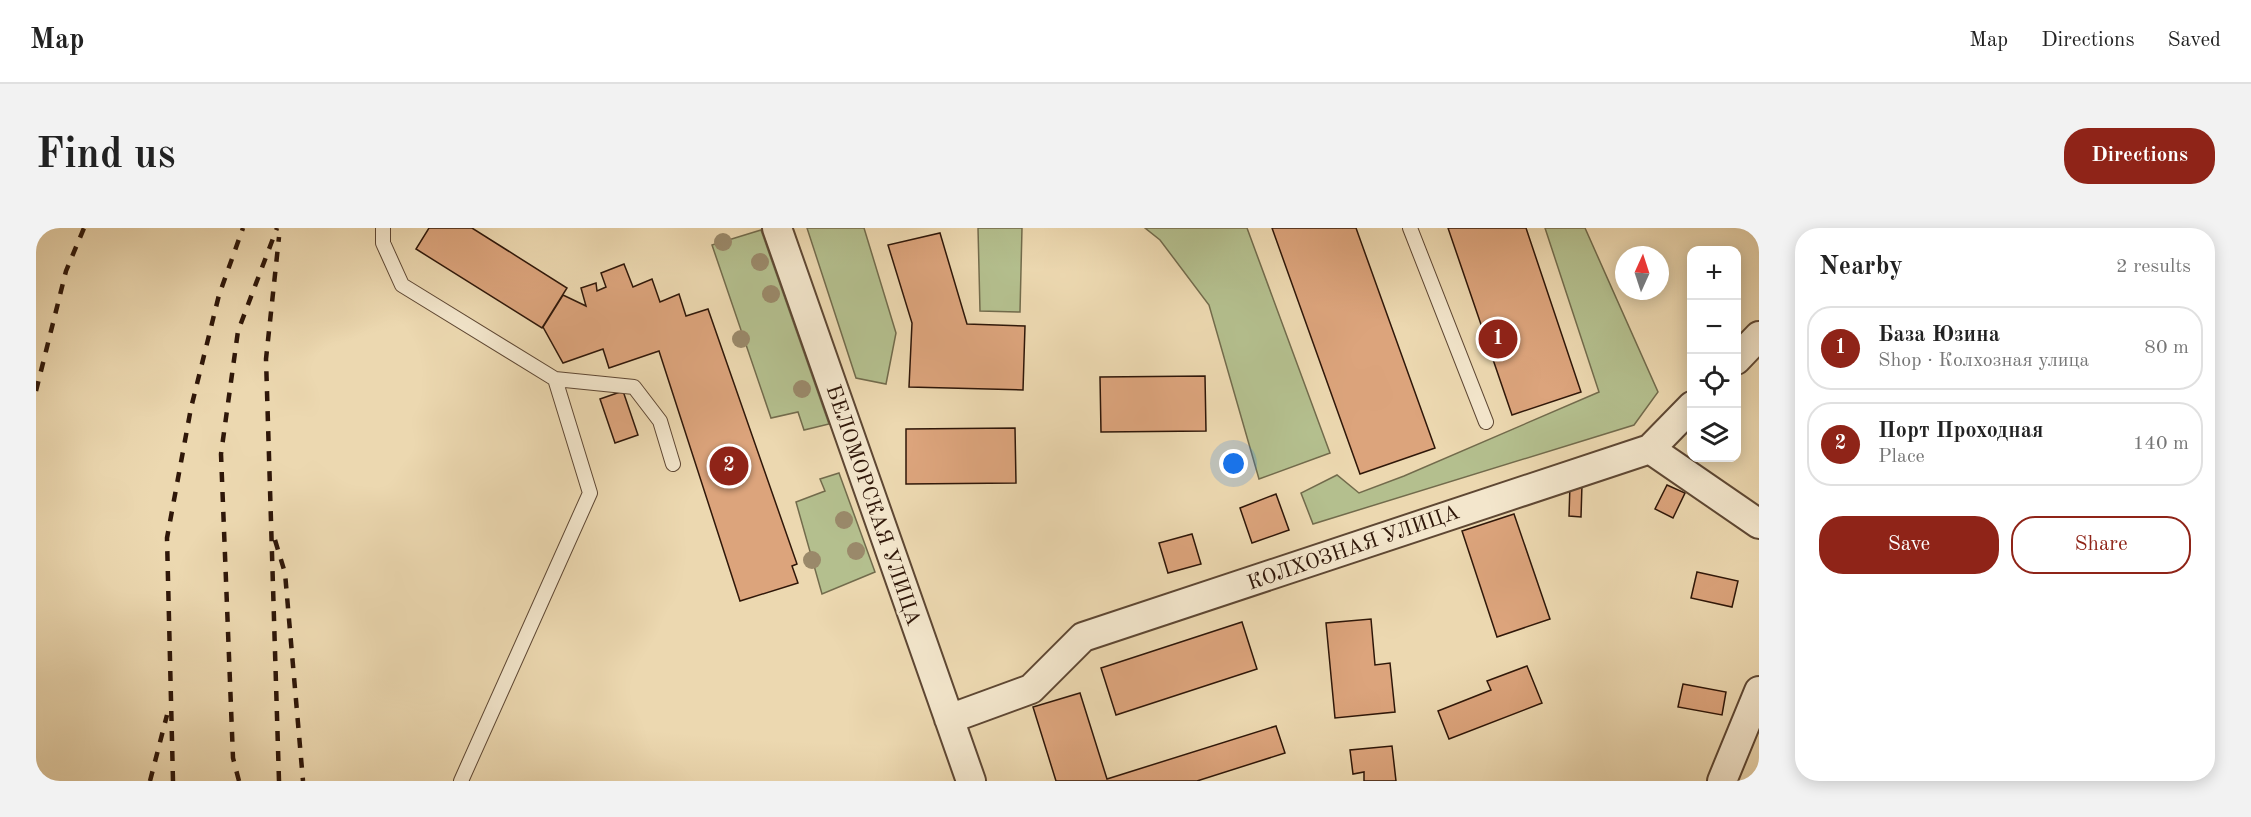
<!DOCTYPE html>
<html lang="en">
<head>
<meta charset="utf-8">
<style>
	:root { --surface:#fff; --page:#f2f2f2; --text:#222; --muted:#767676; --line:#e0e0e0; --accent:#8f2418 }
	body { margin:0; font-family:"Old Standard TT",serif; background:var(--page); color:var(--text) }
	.controls { position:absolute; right:18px; top:18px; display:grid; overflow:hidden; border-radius:12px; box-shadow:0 3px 15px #0003 }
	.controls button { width:54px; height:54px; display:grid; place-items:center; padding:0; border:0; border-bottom:2px solid var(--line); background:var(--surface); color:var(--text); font:30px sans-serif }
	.compass { position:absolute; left:1579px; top:18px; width:54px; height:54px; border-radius:50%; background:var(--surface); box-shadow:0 3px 15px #0003; rotate:3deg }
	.you { position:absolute; left:1198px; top:236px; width:21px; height:21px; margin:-15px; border:4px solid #fff; border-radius:50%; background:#1a73e8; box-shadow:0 0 0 9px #1a73e833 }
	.badge { display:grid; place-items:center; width:39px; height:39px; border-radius:50%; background:var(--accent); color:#fff; font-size:20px; font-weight:700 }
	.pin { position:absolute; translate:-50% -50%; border:3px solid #fff; box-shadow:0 2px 6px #0006 }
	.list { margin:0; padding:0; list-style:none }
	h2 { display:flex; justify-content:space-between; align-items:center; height:78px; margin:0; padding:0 24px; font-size:26px }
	h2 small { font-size:20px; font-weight:400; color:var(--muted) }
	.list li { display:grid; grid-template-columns:39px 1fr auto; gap:18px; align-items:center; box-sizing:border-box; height:84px; margin:0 12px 12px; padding:0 12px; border:2px solid var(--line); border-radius:24px }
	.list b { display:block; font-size:22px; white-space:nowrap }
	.list p { margin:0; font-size:20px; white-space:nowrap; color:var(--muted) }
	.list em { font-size:20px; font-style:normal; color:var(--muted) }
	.actions { display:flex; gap:12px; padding:18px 24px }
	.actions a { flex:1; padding:14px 0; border:2px solid var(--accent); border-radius:24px; text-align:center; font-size:21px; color:var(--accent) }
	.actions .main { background:var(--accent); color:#fff }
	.icon { flex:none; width:33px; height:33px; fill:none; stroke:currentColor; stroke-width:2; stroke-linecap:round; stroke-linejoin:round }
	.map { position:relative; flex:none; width:1723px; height:553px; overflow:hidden; border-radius:24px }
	header { display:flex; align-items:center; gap:36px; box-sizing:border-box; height:84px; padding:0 30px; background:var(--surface); border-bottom:2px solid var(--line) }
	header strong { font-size:28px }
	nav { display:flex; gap:33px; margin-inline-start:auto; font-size:21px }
	.intro { display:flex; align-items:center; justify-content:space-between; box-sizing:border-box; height:144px; padding:0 36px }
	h1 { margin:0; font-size:42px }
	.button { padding:15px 27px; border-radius:24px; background:var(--accent); color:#fff; font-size:21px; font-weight:700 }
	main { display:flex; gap:36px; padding:0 36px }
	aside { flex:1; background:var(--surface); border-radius:24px; box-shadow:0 3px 15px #0003 }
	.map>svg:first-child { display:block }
	.green { fill:#b4bf8e; stroke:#726b4c; stroke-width:1.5 }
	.building { fill:#dca47c; stroke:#2f1709; stroke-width:1.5 }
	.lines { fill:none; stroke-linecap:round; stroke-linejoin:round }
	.lane-casing { stroke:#5e4733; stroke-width:16 }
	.street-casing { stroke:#5e4733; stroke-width:32 }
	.lane { stroke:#f3e6cc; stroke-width:14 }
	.street { stroke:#f3e6cc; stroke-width:28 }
	.rail { stroke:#2f1709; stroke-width:4.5; stroke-dasharray:10 10; stroke-linecap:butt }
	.tree { fill:#9a896a }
	.labels { text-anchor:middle; stroke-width:5; stroke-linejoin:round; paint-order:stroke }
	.street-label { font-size:21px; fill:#2f1709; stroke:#f3e6cc }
</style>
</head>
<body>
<header>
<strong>Map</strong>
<nav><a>Map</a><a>Directions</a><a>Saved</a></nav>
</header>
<div class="intro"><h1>Find us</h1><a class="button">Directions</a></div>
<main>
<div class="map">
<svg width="1723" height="553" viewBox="0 0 1723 553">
	<rect width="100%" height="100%" fill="#ecd8b0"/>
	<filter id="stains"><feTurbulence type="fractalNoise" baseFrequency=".00333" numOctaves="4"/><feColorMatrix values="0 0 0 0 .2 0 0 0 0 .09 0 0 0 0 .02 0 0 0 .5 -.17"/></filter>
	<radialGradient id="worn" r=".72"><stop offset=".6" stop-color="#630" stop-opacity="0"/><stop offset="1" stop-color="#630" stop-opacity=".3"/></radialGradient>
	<!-- green -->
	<path class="green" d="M771,0H828L860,105L850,156L820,150Z
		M942,0H986L984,84L944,83Z
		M1109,0H1211L1294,225L1223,251L1173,77L1124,12Z
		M1509,0H1549L1622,164L1598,197L1277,296L1265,265L1301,247L1323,265L1368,248L1563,164Z
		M725,2L793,196L768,202L762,184L735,190L676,17Z
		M803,245L839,344L786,366L760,274L789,263L784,251Z"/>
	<!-- building -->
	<path class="building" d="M393,0H436L531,60L506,100L380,21Z
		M1236,0H1320L1399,220L1324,246Z
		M1412,0H1490L1545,164L1476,187Z
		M904,5L931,96L989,98L987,162L873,159L876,95L852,17Z
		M588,36L597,59L616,51L624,74L643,66L650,88L672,81L761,336L756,338L762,355L704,373L623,123L573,140L567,121L527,135L507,99L527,67L550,78L545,60L560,55L561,63L570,59L565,45Z
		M1169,148L1170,203L1065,204L1064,149Z
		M587,163L602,207L579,215L564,171Z
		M979,200L980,255L870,256V201Z
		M1534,256H1546L1545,289L1533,288Z
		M1631,257L1649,265L1637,290L1619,281Z
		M1240,266L1253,302L1216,315L1204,280Z
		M1478,286L1514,391L1461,409L1426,303Z
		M1156,306L1165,336L1132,345L1123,315Z
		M1661,344L1702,353L1696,379L1655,370Z
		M1335,391L1339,437L1354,435L1359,484L1299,490L1290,395Z
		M1206,394L1221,441L1080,487L1065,440Z
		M1491,438L1506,475L1413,511L1402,483L1455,462L1451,453Z
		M1647,456L1690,464L1686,487L1642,479Z
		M1044,465L1071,551L1240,498L1249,525L1161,553H1020L997,479Z
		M1356,518L1360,553H1328V544L1317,546L1314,522Z"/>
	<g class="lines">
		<defs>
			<path id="lane" d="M347,0V15L366,57L519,151L598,159L624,193L637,236
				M1374,0L1450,194
				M425,553L554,265L519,151"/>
			<path id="street" d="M741,0L935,553
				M1700,132L1723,108
				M1614,221L1723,296
				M913,491L995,461L1047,409L1614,221L1656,178
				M1686,553L1723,463"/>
		</defs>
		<!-- lane casing -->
		<use href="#lane" class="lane-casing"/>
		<!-- street casing -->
		<use href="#street" class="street-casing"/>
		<!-- lane -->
		<use href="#lane" class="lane"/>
		<!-- street -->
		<use href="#street" class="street"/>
		<!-- rail -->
		<path class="rail" d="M0,163L30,43L48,0
			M239,312L249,345L267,553
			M114,553L131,487
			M137,553L131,310L155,180L183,67L207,0
			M203,553L197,530L185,226L202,103L241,0
			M243,553L230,131L243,9"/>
	</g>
	<!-- trees -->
	<g class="tree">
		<circle cx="687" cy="14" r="9"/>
		<circle cx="724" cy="34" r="9"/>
		<circle cx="735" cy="66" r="9"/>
		<circle cx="705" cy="111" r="9"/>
		<circle cx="766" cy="161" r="9"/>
		<circle cx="808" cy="292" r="9"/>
		<circle cx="820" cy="323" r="9"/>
		<circle cx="776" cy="332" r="9"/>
	</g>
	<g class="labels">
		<!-- street labels -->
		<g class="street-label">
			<text transform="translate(838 277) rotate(71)" y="7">БЕЛОМОРСКАЯ УЛИЦА</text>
			<text transform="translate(1317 319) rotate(-19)" y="7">КОЛХОЗНАЯ УЛИЦА</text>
		</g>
	</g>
	<rect width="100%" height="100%" filter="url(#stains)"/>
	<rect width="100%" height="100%" fill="url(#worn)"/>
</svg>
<div class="controls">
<button>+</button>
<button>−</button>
<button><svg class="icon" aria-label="locate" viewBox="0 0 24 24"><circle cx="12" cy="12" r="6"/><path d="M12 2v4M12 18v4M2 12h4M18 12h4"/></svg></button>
<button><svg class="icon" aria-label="layers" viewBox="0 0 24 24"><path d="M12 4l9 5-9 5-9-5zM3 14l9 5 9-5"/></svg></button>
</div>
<svg class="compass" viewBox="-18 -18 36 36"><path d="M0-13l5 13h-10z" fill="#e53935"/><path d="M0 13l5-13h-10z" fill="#767676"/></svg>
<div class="you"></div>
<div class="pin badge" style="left:1462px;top:111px">1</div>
<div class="pin badge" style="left:693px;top:238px">2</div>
</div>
<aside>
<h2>Nearby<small>2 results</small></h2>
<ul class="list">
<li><span class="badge">1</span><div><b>База Юзина</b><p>Shop · Колхозная улица</p></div><em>80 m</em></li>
<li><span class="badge">2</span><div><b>Порт Проходная</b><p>Place</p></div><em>140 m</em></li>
</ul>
<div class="actions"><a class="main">Save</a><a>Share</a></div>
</aside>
</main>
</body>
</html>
